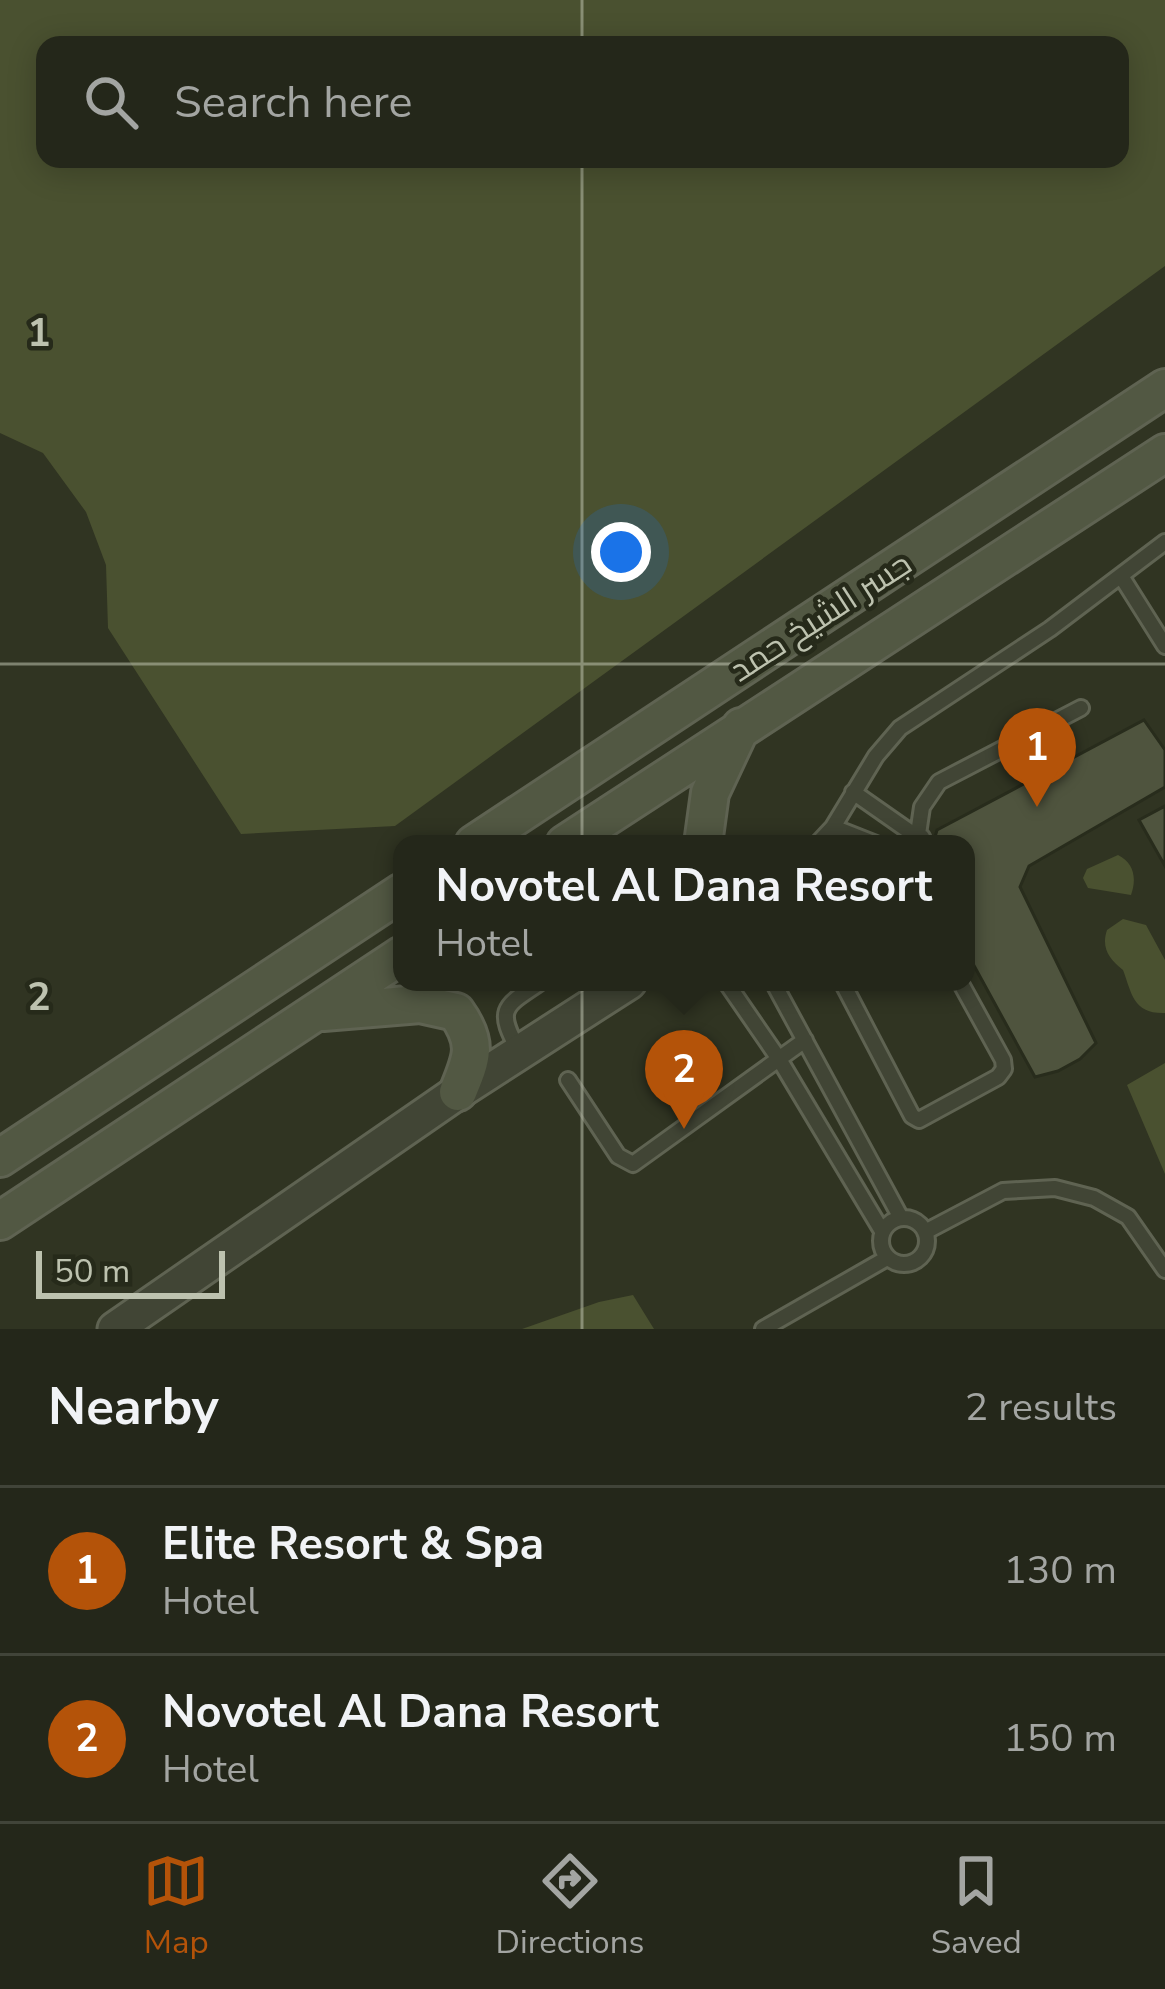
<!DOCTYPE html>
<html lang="en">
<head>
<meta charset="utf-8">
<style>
	:root { --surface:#24271a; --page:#2c2f23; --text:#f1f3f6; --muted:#a3a5a2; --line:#414439; --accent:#b45309 }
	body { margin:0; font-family:"Nunito Sans",Cairo,sans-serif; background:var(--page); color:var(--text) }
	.scale { position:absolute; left:36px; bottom:30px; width:189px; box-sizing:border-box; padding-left:12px; border:6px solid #bdc2af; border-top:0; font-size:33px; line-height:42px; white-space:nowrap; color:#bdc2af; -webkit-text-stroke:9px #262a1a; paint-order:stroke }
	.you { position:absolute; left:621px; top:552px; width:42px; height:42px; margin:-30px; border:9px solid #fff; border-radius:50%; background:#1a73e8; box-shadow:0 0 0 18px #1a73e833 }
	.badge { display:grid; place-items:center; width:78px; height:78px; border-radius:50%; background:var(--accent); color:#fff; font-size:39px; font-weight:700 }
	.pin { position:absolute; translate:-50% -99px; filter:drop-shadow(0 3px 6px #0008) }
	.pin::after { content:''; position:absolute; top:63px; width:42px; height:36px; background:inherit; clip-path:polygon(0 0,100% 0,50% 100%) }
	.popup { position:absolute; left:393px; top:835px; width:582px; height:156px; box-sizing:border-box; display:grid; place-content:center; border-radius:24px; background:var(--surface); filter:drop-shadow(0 3px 9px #0005); font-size:39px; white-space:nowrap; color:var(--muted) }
	.popup b { font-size:45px; color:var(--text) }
	.popup::after { content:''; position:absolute; left:50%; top:100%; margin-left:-24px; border:24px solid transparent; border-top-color:var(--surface) }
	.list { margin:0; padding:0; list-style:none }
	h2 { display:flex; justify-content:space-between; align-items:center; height:156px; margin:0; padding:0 48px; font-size:51px }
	h2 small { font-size:39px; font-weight:400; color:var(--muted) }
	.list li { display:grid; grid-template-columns:78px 1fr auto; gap:36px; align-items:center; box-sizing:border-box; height:168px; padding:0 48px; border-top:3px solid var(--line) }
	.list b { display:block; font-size:45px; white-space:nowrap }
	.list p { margin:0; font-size:39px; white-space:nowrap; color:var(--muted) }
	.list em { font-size:39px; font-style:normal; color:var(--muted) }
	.icon { flex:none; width:66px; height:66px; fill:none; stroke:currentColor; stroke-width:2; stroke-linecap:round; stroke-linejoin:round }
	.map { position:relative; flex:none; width:1165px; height:1329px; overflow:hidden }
	.search { position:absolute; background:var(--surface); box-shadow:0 6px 30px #0003; left:36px; right:36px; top:36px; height:132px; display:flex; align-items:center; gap:30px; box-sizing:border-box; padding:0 42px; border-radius:24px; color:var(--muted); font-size:45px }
	.sheet { height:492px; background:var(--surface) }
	nav { display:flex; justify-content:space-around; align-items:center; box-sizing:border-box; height:168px; border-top:3px solid var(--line); background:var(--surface); font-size:33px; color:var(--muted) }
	nav a { display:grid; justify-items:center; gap:6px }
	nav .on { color:var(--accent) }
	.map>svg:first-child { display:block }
	.water { fill:#4a5130; fill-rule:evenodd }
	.building { fill:#4f543e; stroke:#282c1c; stroke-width:3 }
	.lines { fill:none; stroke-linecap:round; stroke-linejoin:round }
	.service-casing { stroke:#5f6352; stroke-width:20 }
	.tertiary-casing { stroke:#5f6352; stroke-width:39 }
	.secondary-casing { stroke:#5f6352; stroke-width:42 }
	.service { stroke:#414535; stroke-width:14 }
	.tertiary { stroke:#414535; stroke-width:33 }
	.secondary { stroke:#525843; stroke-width:36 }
	.grid { fill:none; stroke:#bdc2af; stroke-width:3; stroke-opacity:0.55 }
	.labels { text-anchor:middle; stroke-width:9; stroke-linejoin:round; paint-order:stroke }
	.street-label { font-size:33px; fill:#bdc2af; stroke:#262a1a }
	.grid-label { font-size:39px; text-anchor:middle; font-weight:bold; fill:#bdc2af; stroke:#262a1a; stroke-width:9; stroke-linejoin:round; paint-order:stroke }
</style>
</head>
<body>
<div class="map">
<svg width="1165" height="1329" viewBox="0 0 1165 1329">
	<rect width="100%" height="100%" fill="#303422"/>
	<!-- water -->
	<path class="water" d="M0,0H1165V266L395,826L241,834L108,628L106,565L86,512L43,453L0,433ZM1120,45V159H45V45Z
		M1118,855C1134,863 1137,878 1131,895L1088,888L1083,878L1087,869Z
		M1123,919L1146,925L1165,960V1013C1133,1014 1132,994 1123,970C1109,959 1101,948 1107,930Z
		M1165,1063V1174L1127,1085Z
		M633,1295L654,1329H522L599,1302Z"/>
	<!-- building -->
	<path class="building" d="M1144,720L1165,750V787L1029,866L1020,887L1096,1043L1080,1059L1058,1071L1035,1077L966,951V844H933L937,830Z
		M1165,806V866L1139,820Z"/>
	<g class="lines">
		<defs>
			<path id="service" d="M1121,576L1165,646
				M853,792L913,834
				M833,827L876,844
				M918,834L922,807L939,782L1081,708
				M817,844L833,827L876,756L900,728L1050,629L1165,542
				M903,844L913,834L922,837L925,844
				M726,982L779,1059L882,1231
				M773,982L901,1218
				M842,982L912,1116L919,1120L998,1077L1004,1069L1003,1060L960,982
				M519,1051C496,1009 503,1007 541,982
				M568,1080L618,1156L633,1164L805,1040
				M881 1241a23 23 0 1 1 46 0a23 23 0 1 1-46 0Z
				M925,1232L1003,1191L1055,1188L1094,1198L1128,1217L1165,1270
				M763,1329L887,1258"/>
			<path id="tertiary" d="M115,1329L458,1092L629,982"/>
			<path id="secondary" d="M474,844L1165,388
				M565,844L1165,453
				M703,844L710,793L741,727
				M323,1012L420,1004L456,1012C479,1044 472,1058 458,1092
				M0,1158L402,892
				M0,1221L402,955"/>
		</defs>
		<!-- service casing -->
		<use href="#service" class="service-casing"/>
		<!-- tertiary casing -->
		<use href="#tertiary" class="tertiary-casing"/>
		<!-- secondary casing -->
		<use href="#secondary" class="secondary-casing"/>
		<!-- service -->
		<use href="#service" class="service"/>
		<!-- tertiary -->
		<use href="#tertiary" class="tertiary"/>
		<!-- secondary -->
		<use href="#secondary" class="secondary"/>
	</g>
	<!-- grid -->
	<path class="grid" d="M582,0V45M582,159V1329M0,664H1165"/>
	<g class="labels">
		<!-- street labels -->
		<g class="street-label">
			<text transform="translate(820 616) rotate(-33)" y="12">جسر الشيخ حمد</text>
		</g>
	</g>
	<g class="grid-label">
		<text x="39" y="346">1</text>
		<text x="39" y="1010">2</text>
	</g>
</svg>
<div class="scale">50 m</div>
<div class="you"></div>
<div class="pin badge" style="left:1037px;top:807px">1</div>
<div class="pin badge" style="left:684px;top:1129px">2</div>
<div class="popup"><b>Novotel Al Dana Resort</b>Hotel</div>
<div class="search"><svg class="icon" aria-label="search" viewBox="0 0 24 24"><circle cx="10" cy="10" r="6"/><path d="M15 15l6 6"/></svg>Search here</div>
</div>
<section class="sheet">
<h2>Nearby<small>2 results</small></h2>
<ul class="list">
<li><span class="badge">1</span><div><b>Elite Resort &amp; Spa</b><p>Hotel</p></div><em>130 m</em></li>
<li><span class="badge">2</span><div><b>Novotel Al Dana Resort</b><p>Hotel</p></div><em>150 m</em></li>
</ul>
</section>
<nav>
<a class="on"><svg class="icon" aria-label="map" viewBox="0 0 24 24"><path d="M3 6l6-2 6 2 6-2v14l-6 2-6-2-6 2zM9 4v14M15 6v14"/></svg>Map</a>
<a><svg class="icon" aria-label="directions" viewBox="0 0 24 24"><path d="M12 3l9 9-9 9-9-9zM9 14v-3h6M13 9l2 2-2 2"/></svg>Directions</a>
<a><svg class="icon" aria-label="saved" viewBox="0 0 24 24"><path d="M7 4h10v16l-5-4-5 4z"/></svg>Saved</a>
</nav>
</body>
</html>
